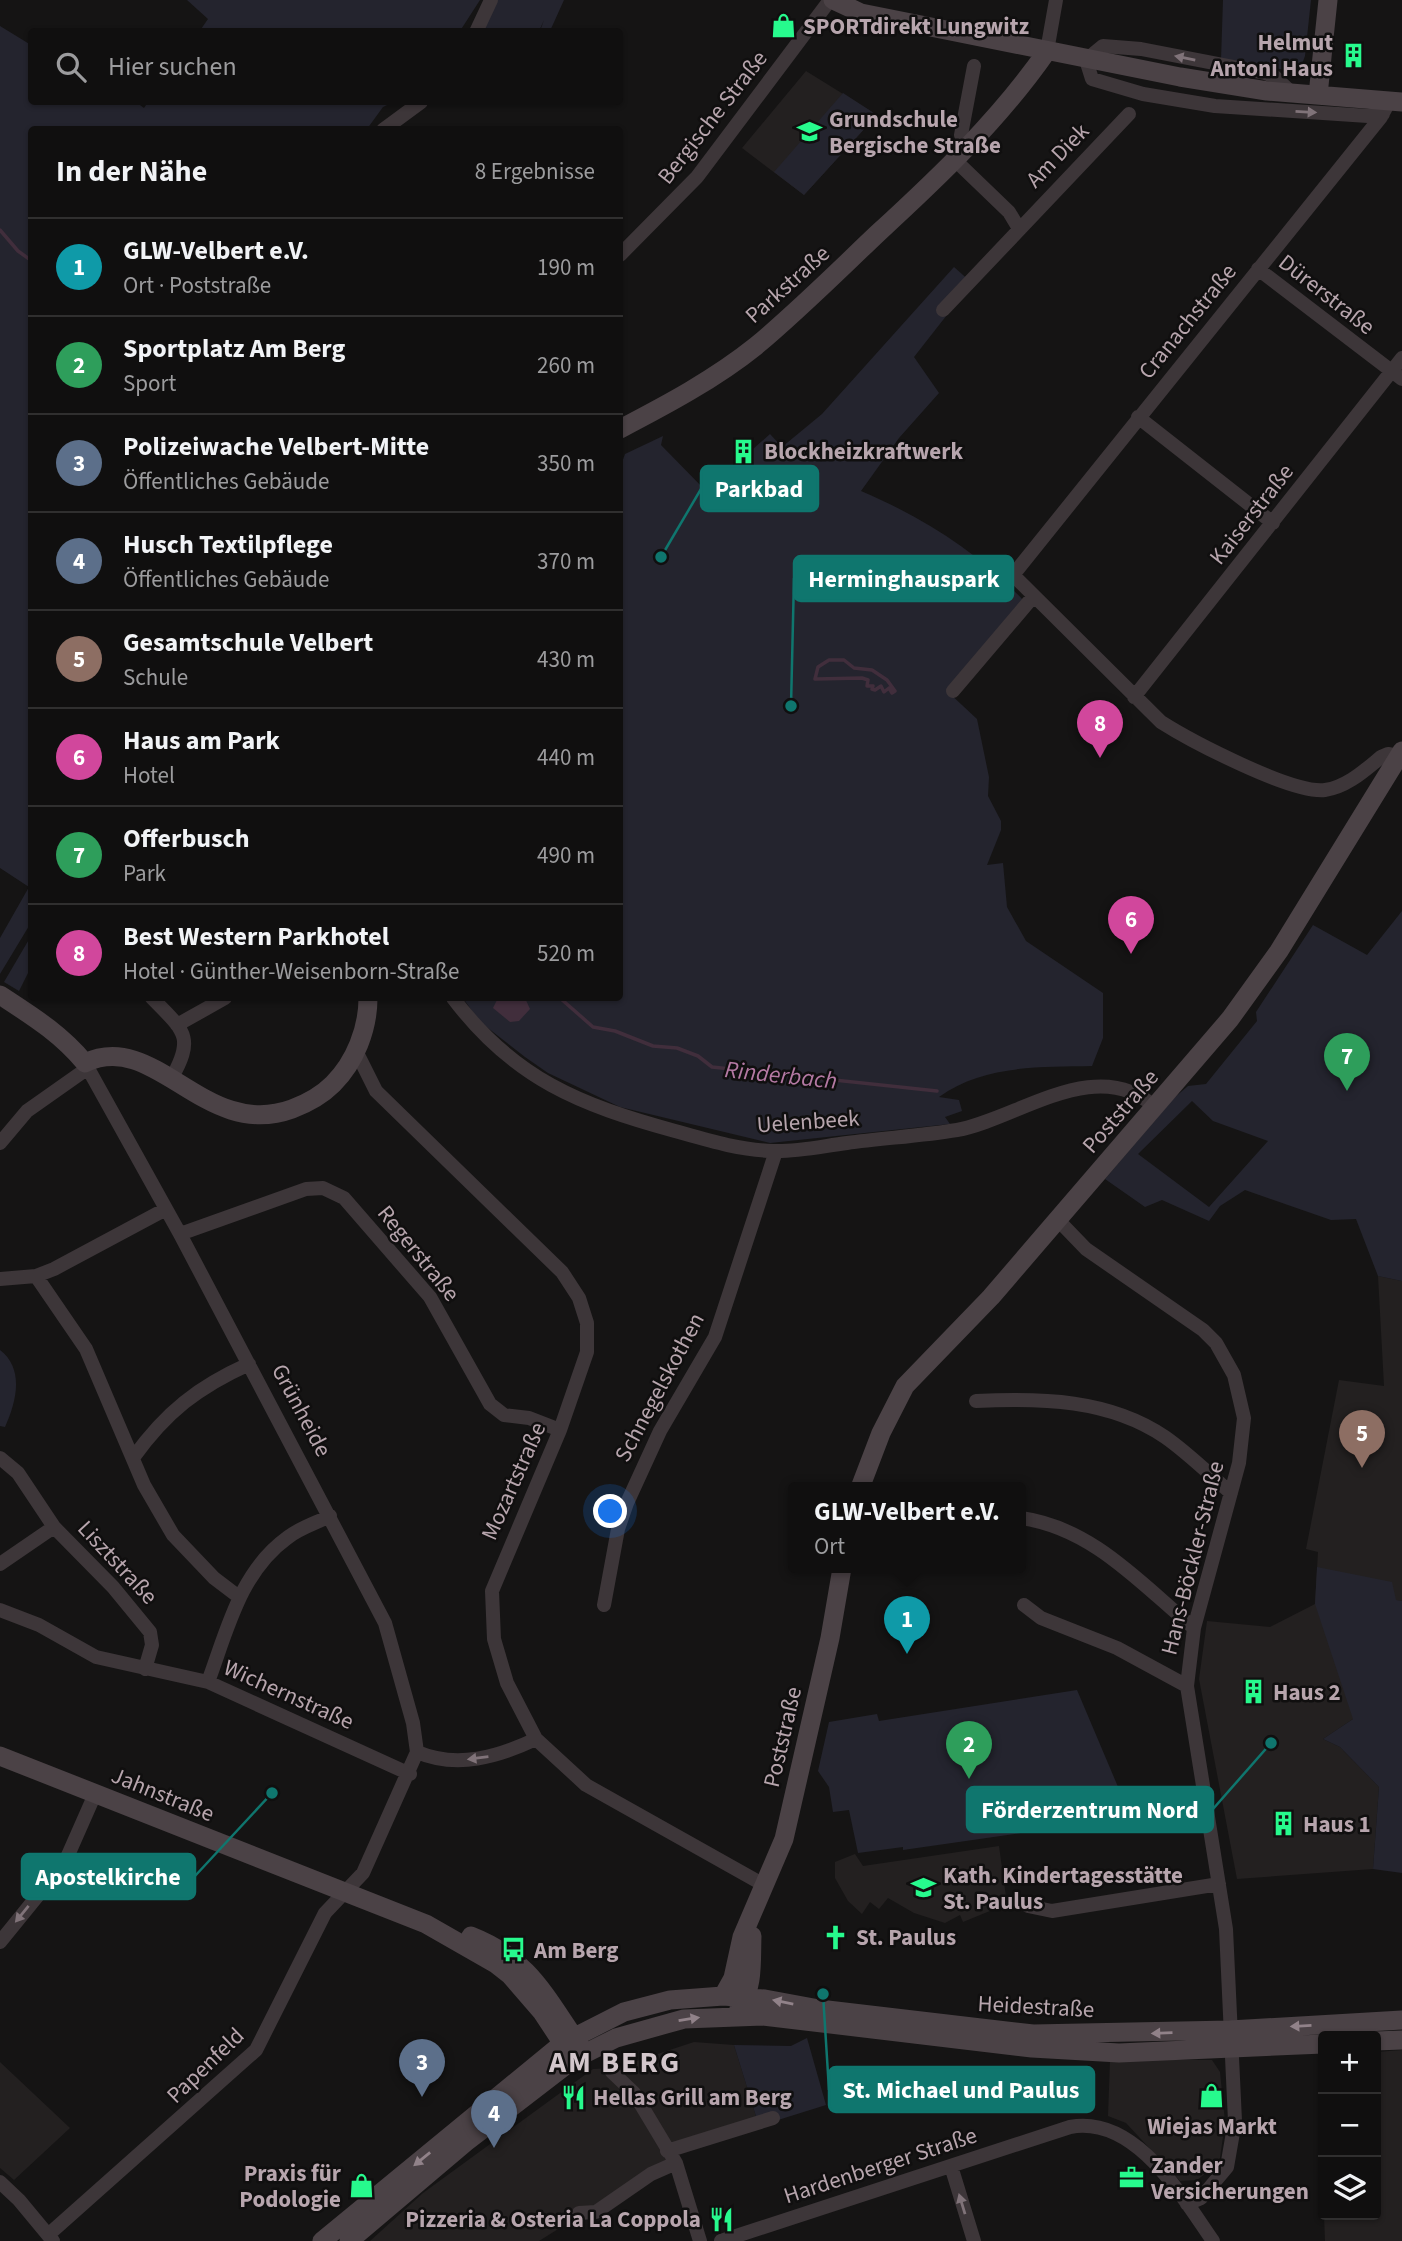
<!DOCTYPE html>
<html lang="de">
<head>
<meta charset="utf-8">
<style>
	:root { --surface:#100f0f; --page:#1e1d1d; --text:#f1f3f6; --muted:#9c9c9e; --line:#302f2f; --accent:#27fa8d }
	body { margin:0; font-family:"Source Sans 3",sans-serif; background:var(--page); color:var(--text) }
	.controls { position:absolute; right:21px; bottom:21px; display:grid; overflow:hidden; border-radius:7px; box-shadow:0 2px 5px #0004 }
	.controls button { width:63px; height:63px; display:grid; place-items:center; padding:0; border:0; border-bottom:2px solid var(--line); background:var(--surface); color:var(--text); font:35px sans-serif }
	.you { position:absolute; left:611px; top:1512px; width:24px; height:24px; margin:-18px; border:5px solid #fff; border-radius:50%; background:#1a73e8; box-shadow:0 0 0 10px #1a73e833 }
	.badge { display:grid; place-items:center; width:46px; height:46px; border-radius:50%; background:var(--accent); color:#fff; font-size:23px; font-weight:700 }
	.pin { position:absolute; translate:-50% -58px; filter:drop-shadow(0 2px 4px #0008) }
	.pin::after { content:''; position:absolute; top:37px; width:24px; height:21px; background:inherit; clip-path:polygon(0 0,100% 0,50% 100%) }
	.popup { position:absolute; left:788px; top:1482px; width:238px; height:91px; box-sizing:border-box; display:grid; place-content:center; border-radius:7px; background:var(--surface); filter:drop-shadow(0 2px 5px #0005); font-size:23px; white-space:nowrap; color:var(--muted) }
	.popup b { font-size:26px; color:var(--text) }
	.popup::after { content:''; position:absolute; left:50%; top:100%; margin-left:-14px; border:14px solid transparent; border-top-color:var(--surface) }
	.list { margin:0; padding:0; list-style:none }
	h2 { display:flex; justify-content:space-between; align-items:center; height:91px; margin:0; padding:0 28px; font-size:30px }
	h2 small { font-size:23px; font-weight:400; color:var(--muted) }
	.list li { display:grid; grid-template-columns:46px 1fr auto; gap:21px; align-items:center; box-sizing:border-box; height:98px; padding:0 28px; border-top:2px solid var(--line) }
	.list b { display:block; font-size:26px; white-space:nowrap }
	.list p { margin:0; font-size:23px; white-space:nowrap; color:var(--muted) }
	.list em { font-size:23px; font-style:normal; color:var(--muted) }
	.icon { flex:none; width:38px; height:38px; fill:none; stroke:currentColor; stroke-width:2; stroke-linecap:round; stroke-linejoin:round }
	.map { position:relative; flex:none; width:1402px; height:2241px; overflow:hidden }
	.search { position:absolute; background:var(--surface); box-shadow:0 2px 5px #0004; left:28px; top:28px; width:595px; height:77px; display:flex; align-items:center; gap:18px; box-sizing:border-box; padding:0 24px; border-radius:7px; color:var(--muted); font-size:26px }
	.panel { position:absolute; background:var(--surface); box-shadow:0 2px 5px #0004; left:28px; top:126px; width:595px; height:875px; border-radius:7px }
	.map>svg:first-child { display:block }
	.built { fill:#232020 }
	.green { fill:#24242e; fill-rule:evenodd }
	.water { fill:#412e3c }
	.lines { fill:none; stroke-linecap:round; stroke-linejoin:round }
	.stream { stroke:#412e3c; stroke-width:3.5 }
	.street { stroke:#3d3639; stroke-width:14 }
	.secondary { stroke:#4b4246; stroke-width:19 }
	.oneway { fill:#807379 }
	.oneway2 { fill:#918289 }
	.labels { text-anchor:middle; stroke-width:5; stroke-linejoin:round; paint-order:stroke }
	.poi-label { font-size:23px; font-weight:bold; fill:#b7a5ad; stroke:#100f0f; text-anchor:start }
	.street-label { font-size:23px; fill:#b7a5ad; stroke:#100f0f }
	.water-label { font-size:24px; font-style:italic; fill:#b479a3; stroke:#100f0f }
	.district-label { font-size:30px; font-weight:bold; letter-spacing:2px; fill:#d2c6cb; stroke:#100f0f }
	.leader { fill:none; stroke:#0f766e; stroke-width:2.5 }
	.callout-dot { fill:#0f766e; stroke:#100f0f; stroke-width:2.5 }
	.callout { fill:#0f766e; stroke:#0f766e; stroke-width:2.5 }
	.callout-label { font-size:24px; text-anchor:middle; font-weight:bold; fill:#fff }
</style>
</head>
<body>
<div class="map">
<svg width="1402" height="2241" viewBox="0 0 1402 2241">
	<rect width="100%" height="100%" fill="#151414"/>
	<!-- built -->
	<path class="built" d="M806,71L877,115L804,195L742,148Z
		M1378,1276L1402,1281V1601L1392,1600L1353,1719L1323,1739L1340,1747L1379,1787L1373,1869L1237,1879L1199,1679L1207,1621L1270,1627L1315,1604L1318,1552L1306,1549L1339,1380L1384,1386Z
		M999,1846L1007,1904L963,1922L960,1915L945,1923L914,1913L888,1898L879,1909L870,1902L862,1914L848,1901L835,1878V1862L855,1854L863,1866Z
		M694,2042L734,2045L759,2126L665,2155L669,2160L539,2241H370L423,2193L593,2069L615,2068Z
		M1402,2050V2241H1325L1324,2215H1376V2052Z
		M1110,2060H1212L1220,2072L1225,2122L1220,2158L1210,2170L1197,2180L1180,2181L1126,2123L1108,2116Z
		M0,2062L70,2128L14,2180L0,2168Z"/>
	<!-- green -->
	<path class="green" d="M187,0H480L460,31L199,32L208,19Z
		M498,0H564L550,31H540L544,20L539,31L482,32Z
		M1223,0H1311L1305,56L1299,72L1221,60Z
		M0,26L31,45L32,102H136L144,108L148,102H393L383,107L367,129L32,130V921L0,974V938L29,887L0,868Z
		M843,93L877,115L804,195L774,172Z
		M954,267L972,283L914,357L939,393L899,438L861,491C922,517 977,551 1023,600L948,692L977,719L989,777L988,796L1001,821V830L987,865L1003,863L1007,907L1026,941L1103,993V1038L1092,1066C1039,1067 983,1065 939,1097L959,1100L962,1111L945,1117L950,1124L770,1143L620,1107L548,1073L525,1057L479,1021L463,998H620V468L625,454L663,436L661,445L706,491L770,434L782,447L822,414Z
		M1402,911V1281L1378,1276L1356,1219L1331,1220L1245,1190L1220,1206L1209,1221L1162,1200L1145,1207L1105,1179L1174,1098L1188,1086L1206,1084L1257,1021L1256,1012L1313,925L1367,955ZM1192,1101L1213,1121L1268,1141L1209,1207L1138,1154Z
		M31,936V967L19,991L4,982Z
		M0,1350C25,1369 16,1403 5,1427L0,1426Z
		M1317,1567L1392,1582L1396,1600L1402,1601V1873L1373,1869L1379,1787L1340,1747L1323,1739L1353,1719L1315,1604Z
		M1077,1690L1124,1801L1125,1818L903,1850V1847L858,1853L849,1810L833,1812L829,1787L818,1771L829,1722L877,1714L879,1721Z
		M807,2038L826,2105L759,2126L734,2045L791,2046Z"/>
	<!-- water -->
	<path class="water" d="M498,998H525L530,1009L519,1021L510,1022L493,1008Z"/>
	<g class="lines">
		<!-- stream -->
		<path class="stream" d="M0,230L18,251L32,261
			M815,679L818,667L829,660H844L854,668L872,670L887,680L895,691L892,693L889,688L884,692L881,686L875,690L872,689L873,686H867L868,680L862,678L816,679
			M560,998L593,1027L615,1031L653,1046L677,1048L698,1056L712,1067L937,1091"/>
		<!-- street -->
		<path class="street" d="M476,32L491,0
			M1047,51L1056,0
			M1292,93L1275,77L1265,73L1141,49L1103,46L1086,60L1092,79L1143,94L1215,106L1368,116L1383,114
			M1390,100L1381,117L1013,575L1161,722C1191,741 1292,794 1325,790C1347,787 1365,770 1381,757L1388,754L1399,756
			M383,130L421,102
			M966,149L961,135L974,66
			M956,161L1009,212L1018,227
			M620,255L697,177L830,0
			M1258,269L1402,379
			M943,310L1129,114
			M1138,417L1273,523
			M953,691L1032,598
			M1134,697L1402,358
			M152,998C183,1030 196,1036 171,1079
			M453,998C514,1079 580,1105 675,1131C707,1140 739,1150 773,1151C797,1152 823,1146 847,1143C883,1138 921,1136 957,1130C1018,1119 1097,1053 1156,1108
			M177,1025L225,998
			M356,1051L376,1091L562,1272L579,1298L587,1323V1352L560,1430L492,1591L494,1639L507,1683L536,1739L586,1785L764,1885
			M0,1143L27,1111L88,1068
			M1058,1220L1086,1249L1203,1330L1216,1343L1234,1375L1244,1418L1239,1463L1194,1628L1187,1686L1226,1929L1235,2121L1227,2167L1201,2198L1187,2204
			M180,1234L306,1189L323,1188L344,1198L430,1297L490,1404L504,1415L529,1418L560,1430
			M36,1276L86,1349L144,1485L173,1535L214,1578L239,1597
			M0,1279L36,1276L54,1269L166,1209
			M976,1401C1041,1398 1109,1399 1165,1437C1188,1453 1209,1474 1231,1493
			M0,1458L18,1473L54,1527L113,1587L150,1632L152,1645L145,1669
			M133,1458C166,1412 198,1387 249,1364
			M1021,1518C1093,1528 1141,1584 1194,1628
			M0,1564L54,1527
			M604,1605L618,1529L627,1503L660,1431L715,1337L776,1151
			M1024,1605L1041,1618L1117,1648L1187,1686
			M0,1610L39,1625L96,1657L208,1682L410,1774
			M208,1682C227,1631 240,1572 287,1538C299,1528 316,1523 330,1516
			M417,1752C457,1769 498,1757 536,1739
			M1028,1906L1052,1911L1219,1884
			M0,1942L65,1862L95,1794
			M612,2072L634,2093L676,2163L700,2241
			M667,2151L773,2118
			M951,2166L974,2241
			M0,2182L19,2200L53,2241
			M579,2213L596,2212L651,2174L676,2163
			M48,2235L256,2050L325,1913L363,1873L417,1752L413,1723L385,1623L180,1234L85,1063
			M721,2241L1070,2127C1135,2115 1181,2195 1213,2241"/>
		<!-- secondary -->
		<path class="secondary" d="M833,0L861,13L1180,77L1267,91L1402,102
			M1318,95L1328,0
			M620,429C666,405 715,379 756,346C798,311 837,272 877,234C939,177 999,120 1047,51
			M0,995C32,1016 60,1033 85,1063C156,1029 204,1141 292,1109C308,1103 321,1096 333,1084C355,1062 368,1029 368,998
			M860,1488L881,1433L905,1386L991,1297L1230,1019L1279,951L1402,751
			M0,1756L426,1924L496,1964L510,1975L542,2012L569,2053
			M471,1936C530,1959 546,1998 580,2046
			M723,1996L733,1978L742,1937L784,1839L830,1638L842,1568
			M739,2008C754,1988 751,1960 752,1936
			M1376,2041L1402,2040
			M322,2241L563,2043L624,2012L670,2000L723,1996L765,1999L819,2009L1033,2034L1230,2030L1402,2020
			M349,2241L466,2142L574,2059L616,2038L684,2019L763,2016L1032,2048L1119,2053L1323,2044"/>
	</g>
	<!-- one-way arrows -->
	<defs><path id="oneway-solid" d="M-6-.8H1V-3.2L6.5 0L1 3.2V.8H-6Z" transform="scale(1.75)"/></defs>
	<g class="oneway">
		<use href="#oneway-solid" transform="translate(1185 58) rotate(-168)"/>
		<use href="#oneway-solid" transform="translate(1306 112) rotate(3)"/>
		<use href="#oneway-solid" transform="translate(478 1758) rotate(173)"/>
		<use href="#oneway-solid" transform="translate(22 1914) rotate(129)"/>
		<use href="#oneway-solid" transform="translate(962 2204) rotate(-107)"/>
	</g>
	<g class="oneway2">
		<use href="#oneway-solid" transform="translate(783 2002) rotate(-169)"/>
		<use href="#oneway-solid" transform="translate(689 2019) rotate(-9)"/>
		<use href="#oneway-solid" transform="translate(1301 2026) rotate(177)"/>
		<use href="#oneway-solid" transform="translate(1162 2033) rotate(178)"/>
		<use href="#oneway-solid" transform="translate(422 2159) rotate(141)"/>
	</g>
	<!-- icons -->
	<defs>
		<symbol id="shop-bare" viewBox="-9 -9 18 18"><path d="M-5-2.5h2.3a2.7 3.5 0 0 1 5.4 0H5L5.5 6h-11ZM-1.5-2.5h3a1.5 2.3 0 0 0-3 0Z" fill="#27fa8d" stroke="#100f0f" stroke-width="2.5" paint-order="stroke"/></symbol>
		<symbol id="building-bare" viewBox="-9 -9 18 18"><path d="M-4-6H4V6H1V3H-1V6H-4ZM-2.5-4.3h1.7v1.8h-1.7ZM.8-4.3h1.7v1.8H.8ZM-2.5-1h1.7V.8h-1.7ZM.8-1h1.7V.8H.8Z" fill="#27fa8d" stroke="#100f0f" stroke-width="2.5" paint-order="stroke"/></symbol>
		<symbol id="school-bare" viewBox="-9 -9 18 18"><path d="M0-5L7-2L0 1L-7-2ZM-4 1L0 2.5L4 1V4Q0 6-4 4Z" fill="#27fa8d" stroke="#100f0f" stroke-width="2.5" paint-order="stroke"/></symbol>
		<symbol id="church-bare" viewBox="-9 -9 18 18"><path d="M-1.2-6h2.4v3.5h3.3v2.4h-3.3V6h-2.4V-.1h-3.3v-2.4h3.3Z" fill="#27fa8d" stroke="#100f0f" stroke-width="2.5" paint-order="stroke"/></symbol>
		<symbol id="bus-bare" viewBox="-9 -9 18 18"><path d="M-5-6H5V4H4V6H2V4H-2V6H-4V4H-5ZM-3.5-4V0h7V-4ZM-3.5 1.2v1.5H-2V1.2ZM2 1.2v1.5H3.5V1.2Z" fill="#27fa8d" stroke="#100f0f" stroke-width="2.5" paint-order="stroke"/></symbol>
		<symbol id="restaurant-bare" viewBox="-9 -9 18 18"><path d="M-5-6h1v4h1v-4h1v4h1v-4h1v5L-1.5 .5V6h-2V.5L-5-1ZM5-6V6H3V1.5H1.5Q1.5-4 5-6Z" fill="#27fa8d" stroke="#100f0f" stroke-width="2.5" paint-order="stroke"/></symbol>
		<symbol id="office-bare" viewBox="-9 -9 18 18"><path d="M-6-3h4V-5.5h4V-3h4V5H-6ZM-1-4.5V-3h2v-1.5ZM-6 0V1H6V0Z" fill="#27fa8d" stroke="#100f0f" stroke-width="2.5" paint-order="stroke"/></symbol>
	</defs>
	<g fill-rule="evenodd">
		<use href="#shop-bare" x="766" y="8" width="35" height="35"/>
		<use href="#building-bare" x="1336" y="38" width="35" height="35"/>
		<use href="#school-bare" x="792" y="114" width="35" height="35"/>
		<use href="#building-bare" x="726" y="434" width="35" height="35"/>
		<use href="#building-bare" x="1236" y="1674" width="35" height="35"/>
		<use href="#building-bare" x="1266" y="1806" width="35" height="35"/>
		<use href="#school-bare" x="906" y="1870" width="35" height="35"/>
		<use href="#church-bare" x="818" y="1920" width="35" height="35"/>
		<use href="#bus-bare" x="496" y="1932" width="35" height="35"/>
		<use href="#shop-bare" x="1194" y="2078" width="35" height="35"/>
		<use href="#restaurant-bare" x="556" y="2080" width="35" height="35"/>
		<use href="#office-bare" x="1114" y="2160" width="35" height="35"/>
		<use href="#shop-bare" x="344" y="2168" width="35" height="35"/>
		<use href="#restaurant-bare" x="704" y="2202" width="35" height="35"/>
	</g>
	<g class="labels">
		<!-- poi labels -->
		<g class="poi-label">
			<text x="803" y="34">SPORTdirekt Lungwitz</text>
			<text x="1333" y="50" text-anchor="end">Helmut<tspan x="1333" dy="26">Antoni Haus</tspan></text>
			<text x="829" y="127">Grundschule<tspan x="829" dy="26">Bergische Straße</tspan></text>
			<text x="764" y="459">Blockheizkraftwerk</text>
			<text x="1273" y="1700">Haus 2</text>
			<text x="1303" y="1832">Haus 1</text>
			<text x="943" y="1883">Kath. Kindertagesstätte<tspan x="943" dy="26">St. Paulus</tspan></text>
			<text x="856" y="1945">St. Paulus</text>
			<text x="534" y="1958">Am Berg</text>
			<text x="593" y="2105">Hellas Grill am Berg</text>
			<text x="1212" y="2134" text-anchor="middle">Wiejas Markt</text>
			<text x="1151" y="2173">Zander<tspan x="1151" dy="26">Versicherungen</tspan></text>
			<text x="341" y="2181" text-anchor="end">Praxis für<tspan x="341" dy="26">Podologie</tspan></text>
			<text x="701" y="2227" text-anchor="end">Pizzeria &amp; Osteria La Coppola</text>
		</g>
		<!-- street labels -->
		<g class="street-label">
			<text transform="translate(712 117) rotate(-52)" y="8">Bergische Straße</text>
			<text transform="translate(1057 155) rotate(-46)" y="8">Am Diek</text>
			<text transform="translate(787 284) rotate(-42)" y="8">Parkstraße</text>
			<text transform="translate(1327 294) rotate(38)" y="8">Dürerstraße</text>
			<text transform="translate(1187 321) rotate(-51)" y="8">Cranachstraße</text>
			<text transform="translate(1251 514) rotate(-52)" y="8">Kaiserstraße</text>
			<text transform="translate(1120 1111) rotate(-49)" y="8">Poststraße</text>
			<text transform="translate(808 1121) rotate(-4)" y="8">Uelenbeek</text>
			<text transform="translate(419 1253) rotate(51)" y="8">Regerstraße</text>
			<text transform="translate(659 1387) rotate(-62)" y="8">Schnegelskothen</text>
			<text transform="translate(302 1410) rotate(62)" y="8">Grünheide</text>
			<text transform="translate(513 1481) rotate(-66)" y="8">Mozartstraße</text>
			<text transform="translate(1192 1558) rotate(-76)" y="8">Hans-Böckler-Straße</text>
			<text transform="translate(118 1562) rotate(47)" y="8">Lisztstraße</text>
			<text transform="translate(289 1694) rotate(24)" y="8">Wichernstraße</text>
			<text transform="translate(782 1737) rotate(-77)" y="8">Poststraße</text>
			<text transform="translate(163 1794) rotate(22)" y="8">Jahnstraße</text>
			<text transform="translate(1036 2006) rotate(3)" y="8">Heidestraße</text>
			<text transform="translate(205 2065) rotate(-44)" y="8">Papenfeld</text>
			<text transform="translate(880 2165) rotate(-18)" y="8">Hardenberger Straße</text>
		</g>
		<!-- water labels -->
		<g class="water-label">
			<text transform="translate(781 1075) rotate(6)" y="8">Rinderbach</text>
		</g>
		<!-- district labels -->
		<g class="district-label">
			<text x="615" y="2072">AM BERG</text>
		</g>
	</g>
	<!-- callouts -->
	<path class="leader" d="M661 557L701 489M791 706L794 578M1271 1743L1213 1809M272 1793L195 1876M823 1994L829 2090"/>
	<g class="callout-dot">
		<circle cx="661" cy="557" r="7"/>
		<circle cx="791" cy="706" r="7"/>
		<circle cx="1271" cy="1743" r="7"/>
		<circle cx="272" cy="1793" r="7"/>
		<circle cx="823" cy="1994" r="7"/>
	</g>
	<g class="callout">
		<rect x="701" y="466" width="117" height="45" rx="7"/>
		<rect x="794" y="556" width="219" height="45" rx="7"/>
		<rect x="967" y="1787" width="246" height="45" rx="7"/>
		<rect x="22" y="1854" width="173" height="45" rx="7"/>
		<rect x="829" y="2067" width="265" height="45" rx="7"/>
	</g>
	<g class="callout-label">
		<text x="759" y="497">Parkbad</text>
		<text x="904" y="587">Herminghauspark</text>
		<text x="1090" y="1818">Förderzentrum Nord</text>
		<text x="108" y="1885">Apostelkirche</text>
		<text x="961" y="2098">St. Michael und Paulus</text>
	</g>
</svg>
<div class="controls">
<button>+</button>
<button>−</button>
<button><svg class="icon" aria-label="layers" viewBox="0 0 24 24"><path d="M12 4l9 5-9 5-9-5zM3 14l9 5 9-5"/></svg></button>
</div>
<div class="you"></div>
<div class="pin badge" style="left:907px;top:1654px;background:#0f9aa8">1</div>
<div class="popup"><b>GLW-Velbert e.V.</b>Ort</div>
<div class="pin badge" style="left:969px;top:1779px;background:#2e9e5b">2</div>
<div class="pin badge" style="left:422px;top:2097px;background:#5c6f8a">3</div>
<div class="pin badge" style="left:494px;top:2148px;background:#5c6f8a">4</div>
<div class="pin badge" style="left:1362px;top:1468px;background:#8d6e63">5</div>
<div class="pin badge" style="left:1131px;top:954px;background:#d1479c">6</div>
<div class="pin badge" style="left:1347px;top:1091px;background:#2e9e5b">7</div>
<div class="pin badge" style="left:1100px;top:758px;background:#d1479c">8</div>
<div class="search"><svg class="icon" aria-label="search" viewBox="0 0 24 24"><circle cx="10" cy="10" r="6"/><path d="M15 15l6 6"/></svg>Hier suchen</div>
<section class="panel">
<h2>In der Nähe<small>8 Ergebnisse</small></h2>
<ul class="list">
<li><span class="badge" style="background:#0f9aa8">1</span><div><b>GLW-Velbert e.V.</b><p>Ort · Poststraße</p></div><em>190 m</em></li>
<li><span class="badge" style="background:#2e9e5b">2</span><div><b>Sportplatz Am Berg</b><p>Sport</p></div><em>260 m</em></li>
<li><span class="badge" style="background:#5c6f8a">3</span><div><b>Polizeiwache Velbert-Mitte</b><p>Öffentliches Gebäude</p></div><em>350 m</em></li>
<li><span class="badge" style="background:#5c6f8a">4</span><div><b>Husch Textilpflege</b><p>Öffentliches Gebäude</p></div><em>370 m</em></li>
<li><span class="badge" style="background:#8d6e63">5</span><div><b>Gesamtschule Velbert</b><p>Schule</p></div><em>430 m</em></li>
<li><span class="badge" style="background:#d1479c">6</span><div><b>Haus am Park</b><p>Hotel</p></div><em>440 m</em></li>
<li><span class="badge" style="background:#2e9e5b">7</span><div><b>Offerbusch</b><p>Park</p></div><em>490 m</em></li>
<li><span class="badge" style="background:#d1479c">8</span><div><b>Best Western Parkhotel</b><p>Hotel · Günther-Weisenborn-Straße</p></div><em>520 m</em></li>
</ul>
</section>
</div>
</body>
</html>
